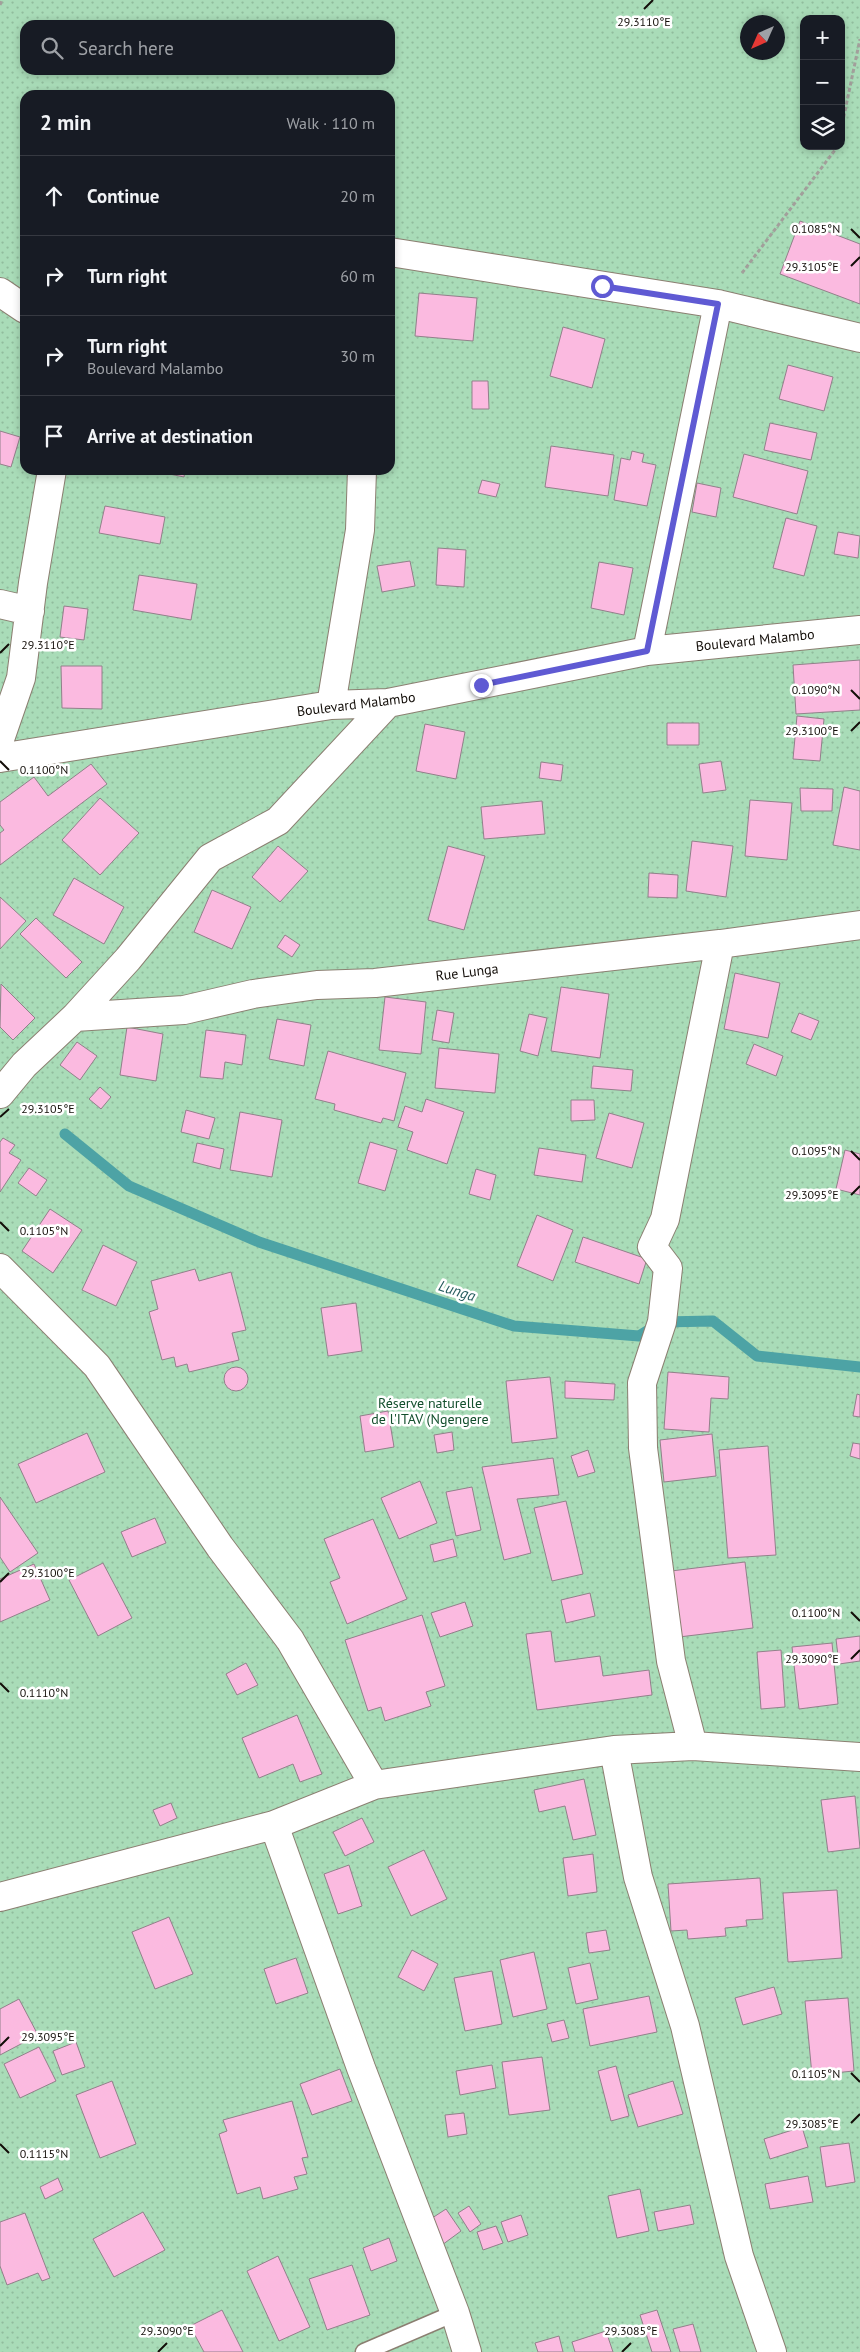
<!DOCTYPE html>
<html lang="en">
<head>
<meta charset="utf-8">
<style>
	:root { --surface:#171b24; --page:#242831; --text:#f1f3f6; --muted:#9ea1a6; --line:#363941 }
	body { margin:0; font-family:"PT Sans",sans-serif; background:var(--page); color:var(--text) }
	.controls { position:absolute; right:15px; top:15px; display:grid; overflow:hidden; border-radius:10px; box-shadow:0 2px 8px #0003 }
	.controls button { width:45px; height:45px; display:grid; place-items:center; padding:0; border:0; border-bottom:1px solid var(--line); background:var(--surface); color:var(--text); font:25px sans-serif }
	.compass { position:absolute; left:740px; top:15px; width:45px; height:45px; border-radius:50%; background:var(--surface); box-shadow:0 2px 8px #0003; rotate:225deg }
	.stop { position:absolute; width:15px; height:15px; margin:-11px; border:4px solid #5f5ad3; border-radius:50%; background:#fff }
	.stop.end { background:#5f5ad3; border-color:#fff; box-shadow:0 1px 5px #0008 }
	.list { margin:0; padding:0; list-style:none }
	h2 { display:flex; justify-content:space-between; align-items:center; height:65px; margin:0; padding:0 20px; font-size:21px }
	h2 small { font-size:16px; font-weight:400; color:var(--muted) }
	.list li { display:grid; grid-template-columns:32px 1fr auto; gap:15px; align-items:center; box-sizing:border-box; height:80px; padding:0 20px; border-top:1px solid var(--line) }
	.list b { display:block; font-size:19px; white-space:nowrap }
	.list p { margin:0; font-size:16px; white-space:nowrap; color:var(--muted) }
	.list em { font-size:16px; font-style:normal; color:var(--muted) }
	.icon { flex:none; width:28px; height:28px; fill:none; stroke:currentColor; stroke-width:2; stroke-linecap:round; stroke-linejoin:round }
	.map { position:relative; flex:none; width:860px; height:2352px; overflow:hidden }
	.search { position:absolute; background:var(--surface); box-shadow:0 2px 8px #0003; left:20px; top:20px; width:375px; height:55px; display:flex; align-items:center; gap:12px; box-sizing:border-box; padding:0 18px; border-radius:15px; color:var(--muted); font-size:19px }
	.panel { position:absolute; background:var(--surface); box-shadow:0 2px 8px #0003; left:20px; top:90px; width:375px; height:385px; border-radius:15px }
	.map>svg:first-child { display:block }
	.grass { fill:url(#grass-dots); fill-rule:evenodd }
	.lines { fill:none; stroke-linecap:round; stroke-linejoin:round }
	.stream { stroke:#4da3a5; stroke-width:11 }
	.building { fill:#fbbae0; stroke:#92808a }
	.service-casing { stroke:#8b7f71; stroke-width:19 }
	.minor-casing { stroke:#8b7f71; stroke-width:30 }
	.path { stroke:#a29f9b; stroke-width:3; stroke-dasharray:4 2.5; stroke-linecap:butt }
	.service { stroke:#fff; stroke-width:16 }
	.minor { stroke:#fff; stroke-width:28 }
	.route { stroke:#5f5ad3; stroke-width:6 }
	.ticks { fill:none; stroke:#130e09; stroke-width:2 }
	.labels { text-anchor:middle; stroke-width:5; stroke-linejoin:round; paint-order:stroke }
	.street-label { font-size:14px; fill:#130e09; stroke:#fff }
	.park-label { font-size:14px; fill:#134f2d; stroke:#fff }
	.water-label { font-size:15px; font-style:italic; fill:#255b5d; stroke:#fff }
	.ticks-label { font-size:12px; text-anchor:middle; fill:#130e09; stroke:#fff; stroke-width:5; stroke-linejoin:round; paint-order:stroke }
</style>
</head>
<body>
<div class="map">
<svg width="860" height="2352" viewBox="0 0 860 2352">
	<defs>
		<pattern id="grass-dots" width="8" height="8" patternUnits="userSpaceOnUse" patternTransform="scale(1.25)"><rect width="8" height="8" fill="#a9dcb8"/><path d="M2 2h.1M6 6h.1" fill="none" stroke="#91bc9d" stroke-width="1.8" stroke-linecap="round"/></pattern>
	</defs>
	<rect width="100%" height="100%" fill="#fefbf8"/>
	<!-- grass -->
	<path class="grass" d="M0,0H860V2352H0ZM804,19H841V146H804ZM748,22H778V52H748ZM25,25H390V70H25ZM25,95H390V470H25Z"/>
	<g class="lines">
		<!-- stream -->
		<path class="stream" d="M65,1134L129,1186L259,1242L514,1326L639,1336L662,1322L713,1321L757,1356L860,1367"/>
	</g>
	<!-- building -->
	<path class="building" d="M800,221L860,244V304L780,274Z
		M419,293L477,298L473,341L415,336Z
		M563,327L605,339L592,388L550,376Z
		M788,365L833,377L824,411L779,399Z
		M472,381H488L489,409H472Z
		M770,423L817,433L811,460L764,450Z
		M0,431L20,437L11,467L0,464Z
		M551,446L614,455L608,496L545,487Z
		M632,451L644,454L642,462L656,465L647,506L614,500L621,458L630,460Z
		M744,454L808,471L797,514L733,497Z
		M150,470H185L184,477Z
		M482,480L500,484L496,497L478,493Z
		M697,483L721,488L716,517L692,512Z
		M105,506L165,517L160,544L99,533Z
		M786,518L817,526L804,576L773,568Z
		M838,532L860,536L858,558L834,554Z
		M438,548L466,550L464,587L436,585Z
		M410,561L415,586L382,592L377,566Z
		M599,562L633,568L624,615L591,608Z
		M139,575L197,584L191,620L133,610Z
		M64,606L88,609L84,640L60,637Z
		M860,660V710L796,714L793,665Z
		M61,666H102V709L62,708Z
		M797,716L824,719L820,761L793,759Z
		M667,723H699V745H667Z
		M425,724L465,732L456,779L416,771Z
		M721,761L726,790L703,793L699,764Z
		M541,762L563,765L561,781L539,778Z
		M91,764L107,784L0,865V833L4,830L0,825V802L34,777L48,796Z
		M844,787L860,791V850L833,845Z
		M800,788L833,789L832,811H801Z
		M100,798L139,833L100,875L62,840Z
		M750,800L792,803L787,860L745,856Z
		M542,801L545,834L484,839L481,807Z
		M692,841L733,846L726,897L686,891Z
		M278,846L308,871L280,902L252,877Z
		M448,846L485,856L464,930L428,920Z
		M649,873L678,875L677,898L648,897Z
		M74,878L124,907L104,944L53,915Z
		M212,890L251,907L232,949L194,932Z
		M0,897L26,921L0,949Z
		M36,918L82,962L66,978L20,934Z
		M285,935L300,945L292,957L277,947Z
		M735,973L780,983L768,1038L724,1029Z
		M1,984L35,1018L13,1040L0,1027Z
		M561,987L609,994L600,1058L551,1051Z
		M385,997L426,1002L421,1054L379,1050Z
		M437,1010L454,1013L449,1043L432,1040Z
		M799,1013L819,1021L811,1040L791,1032Z
		M529,1014L547,1018L538,1056L520,1051Z
		M277,1019L311,1025L304,1066L269,1059Z
		M127,1027L163,1034L156,1081L120,1075Z
		M206,1030L246,1035L242,1065L225,1062L223,1079L200,1077Z
		M77,1042L97,1056L80,1080L60,1065Z
		M754,1044L783,1056L776,1076L746,1064Z
		M439,1048L499,1054L495,1093L435,1088Z
		M328,1051L406,1073L394,1121L383,1118L381,1123L334,1110L335,1104L315,1099Z
		M593,1066L633,1070L631,1091L591,1088Z
		M100,1087L111,1097L101,1109L89,1099Z
		M426,1099L464,1112L447,1164L407,1150L413,1132L398,1127L405,1106L422,1112Z
		M571,1100H594L595,1120L571,1121Z
		M186,1110L215,1118L209,1139L181,1132Z
		M240,1112L282,1120L272,1177L230,1170Z
		M609,1113L644,1123L632,1168L596,1158Z
		M3,1138L15,1145L9,1153L21,1160L0,1192V1142Z
		M370,1142L397,1150L385,1191L358,1183Z
		M197,1143L224,1149L220,1169L193,1162Z
		M539,1148L586,1155L582,1182L534,1175Z
		M845,1150L860,1154V1195L836,1189Z
		M29,1168L47,1180L36,1196L18,1183Z
		M476,1169L496,1175L490,1200L469,1194Z
		M50,1209L82,1230L53,1273L22,1251Z
		M537,1215L573,1230L553,1281L517,1266Z
		M583,1237L647,1259L639,1284L575,1262Z
		M103,1245L137,1262L116,1306L82,1290Z
		M195,1269L199,1281L231,1272L246,1330L232,1333L239,1360L189,1372L187,1364L176,1367L174,1357L162,1360L149,1312L158,1309L151,1281Z
		M356,1303L362,1351L328,1356L321,1308Z
		M224 1379a12 12 0 1 1 24 0a12 12 0 1 1-24 0Z
		M668,1372L729,1377L728,1399L711,1398L709,1432L664,1429Z
		M550,1377L557,1438L512,1443L506,1381Z
		M565,1381L615,1384L614,1400L565,1398Z
		M857,1394L860,1395V1417L853,1416Z
		M388,1411L394,1447L365,1452L360,1416Z
		M452,1432L454,1450L437,1453L434,1435Z
		M87,1433L105,1472L36,1503L18,1464Z
		M712,1434L716,1476L664,1482L660,1440Z
		M853,1443L860,1444V1459L850,1456Z
		M768,1446L776,1555L728,1558L719,1450Z
		M588,1450L595,1472L578,1477L571,1456Z
		M553,1458L559,1495L517,1499L531,1553L504,1560L482,1467Z
		M420,1481L437,1523L399,1539L381,1498Z
		M472,1487L481,1530L456,1536L446,1492Z
		M0,1497L38,1553L10,1572L0,1557Z
		M566,1501L583,1574L552,1581L534,1508Z
		M155,1518L166,1543L132,1557L121,1532Z
		M373,1519L407,1599L347,1624L330,1582L340,1578L324,1539Z
		M453,1539L457,1556L434,1562L430,1545Z
		M745,1562L753,1628L679,1637L671,1571Z
		M103,1563L132,1618L98,1636L69,1580Z
		M34,1564L50,1600L0,1622V1579Z
		M590,1593L595,1616L566,1623L561,1600Z
		M465,1602L473,1626L440,1637L431,1613Z
		M422,1615L445,1686L426,1692L431,1706L385,1721L381,1707L368,1711L345,1640Z
		M551,1631L555,1662L600,1656L603,1676L649,1670L652,1695L537,1710L526,1634Z
		M860,1636V1661L839,1664L836,1639Z
		M832,1643L838,1704L799,1709L792,1647Z
		M781,1650L785,1707L761,1709L757,1652Z
		M246,1663L258,1685L237,1695L226,1674Z
		M297,1715L322,1774L300,1782L293,1764L259,1778L242,1738Z
		M584,1779L596,1835L573,1840L565,1806L539,1812L534,1790Z
		M855,1796L860,1848L828,1852L821,1800Z
		M171,1803L177,1818L160,1826L153,1810Z
		M362,1818L374,1842L345,1856L333,1832Z
		M424,1850L447,1899L411,1916L388,1867Z
		M593,1854L597,1892L568,1896L563,1858Z
		M349,1865L362,1906L338,1914L324,1874Z
		M760,1878L763,1919L746,1920L747,1926L725,1928L726,1936L688,1939L687,1930L671,1931L668,1884Z
		M837,1890L842,1958L788,1962L783,1893Z
		M169,1917L193,1974L155,1989L132,1932Z
		M606,1930L610,1950L589,1953L586,1933Z
		M412,1950L438,1964L424,1991L398,1977Z
		M534,1952L547,2009L513,2017L500,1960Z
		M296,1958L308,1993L276,2004L264,1969Z
		M590,1963L598,1999L576,2004L568,1968Z
		M492,1971L502,2024L465,2031L454,1978Z
		M774,1987L782,2014L743,2025L735,1998Z
		M649,1996L657,2032L590,2046L583,2009Z
		M848,1998L854,2071L812,2075L805,2001Z
		M19,1999L38,2035L0,2055V2009Z
		M564,2020L569,2038L552,2042L547,2024Z
		M76,2042L85,2067L62,2075L53,2051Z
		M39,2047L56,2081L20,2098L4,2064Z
		M542,2057L550,2110L509,2115L502,2062Z
		M492,2065L496,2088L460,2095L456,2071Z
		M616,2066L629,2116L611,2121L598,2071Z
		M340,2069L352,2101L312,2115L300,2084Z
		M112,2081L136,2144L100,2158L76,2095Z
		M673,2081L683,2114L638,2127L628,2095Z
		M292,2101L308,2157L302,2158L307,2174L294,2177L298,2189L263,2199L260,2187L237,2194L219,2134L227,2131L223,2120Z
		M464,2113L467,2134L448,2137L445,2115Z
		M802,2127L808,2147L770,2159L764,2139Z
		M849,2143L855,2182L826,2187L820,2147Z
		M808,2176L813,2202L770,2209L765,2184Z
		M58,2178L63,2190L45,2199L40,2187Z
		M640,2189L649,2231L617,2238L608,2196Z
		M690,2205L694,2224L658,2231L654,2212Z
		M469,2206L481,2224L470,2232L458,2213Z
		M446,2209L461,2231L442,2245L426,2222Z
		M143,2212L165,2250L114,2277L93,2239Z
		M25,2213L50,2278L42,2281L38,2273L7,2285L0,2266V2222Z
		M521,2215L528,2235L508,2242L501,2222Z
		M496,2226L503,2243L483,2250L477,2232Z
		M389,2238L397,2261L371,2271L363,2248Z
		M278,2256L310,2327L279,2341L247,2271Z
		M352,2265L370,2315L327,2330L309,2279Z
		M222,2310L243,2352H204L190,2326Z
		M657,2310L671,2352H652L640,2315Z
		M693,2324L701,2352H680L673,2329Z
		M606,2331L613,2352H575L572,2342Z
		M559,2336L563,2352H538L535,2343Z"/>
	<g class="lines">
		<defs>
			<path id="service" d="M364,2352L455,2313"/>
			<path id="minor" d="M390,252L718,304L860,338
				M0,292L25,309
				M0,604L30,611
				M647,651L718,304
				M331,705L360,530L362,470
				M0,739L21,678L33,583L52,470
				M0,758L331,705L388,703L647,651L860,630
				M75,1017L184,1010L253,994L317,985L375,983L720,944L860,925
				M0,1094L24,1065L75,1017L128,959L210,858L278,821L388,703
				M0,1268L97,1366L220,1547L290,1640L374,1785
				M693,1746L671,1661L643,1448L642,1383L662,1322L668,1268L652,1247L665,1219L720,944
				M614,1750L638,1877L685,2026L739,2256L772,2352
				M274,1825L361,2068L455,2313L467,2352
				M0,1897L274,1825L374,1785L614,1750L693,1746L860,1757"/>
		</defs>
		<!-- service casing -->
		<use href="#service" class="service-casing"/>
		<!-- minor casing -->
		<use href="#minor" class="minor-casing"/>
		<!-- path -->
		<path class="path" d="M0,5L2,0
			M841,130L860,39
			M742,273L838,146"/>
		<!-- service -->
		<use href="#service" class="service"/>
		<!-- minor -->
		<use href="#minor" class="minor"/>
	</g>
	<g class="lines">
		<!-- route -->
		<path class="route" d="M481,685L647,651L718,304L602,286"/>
	</g>
	<!-- ticks -->
	<path class="ticks" d="M644,9L653,0M851,229L860,238M851,266L860,257M0,653L9,644M851,690L860,699M851,731L860,722M0,761L9,770M0,1117L9,1109M851,1151L860,1160M851,1195L860,1186M0,1222L9,1231M0,1582L9,1573M851,1612L860,1621M851,1659L860,1650M0,1683L9,1692M0,2046L9,2037M851,2073L860,2082M851,2123L860,2114M0,2144L9,2153M158,2352L167,2343M622,2352L631,2343"/>
	<g class="labels">
		<!-- street labels -->
		<g class="street-label">
			<text transform="translate(755 640) rotate(-6)" y="5">Boulevard Malambo</text>
			<text transform="translate(356 704) rotate(-7)" y="5">Boulevard Malambo</text>
			<text transform="translate(467 972) rotate(-7)" y="5">Rue Lunga</text>
		</g>
		<!-- park labels -->
		<g class="park-label">
			<text x="430" y="1408">Réserve naturelle<tspan x="430" dy="16">de l'ITAV (Ngengere</tspan></text>
		</g>
		<!-- water labels -->
		<g class="water-label">
			<text transform="translate(457 1291) rotate(18)" y="5">Lunga</text>
		</g>
	</g>
	<g class="ticks-label">
		<text x="644" y="26">29.3110°E</text>
		<text x="816" y="233">0.1085°N</text>
		<text x="812" y="271">29.3105°E</text>
		<text x="48" y="649">29.3110°E</text>
		<text x="816" y="694">0.1090°N</text>
		<text x="812" y="735">29.3100°E</text>
		<text x="44" y="774">0.1100°N</text>
		<text x="48" y="1113">29.3105°E</text>
		<text x="816" y="1155">0.1095°N</text>
		<text x="812" y="1199">29.3095°E</text>
		<text x="44" y="1235">0.1105°N</text>
		<text x="48" y="1577">29.3100°E</text>
		<text x="816" y="1617">0.1100°N</text>
		<text x="812" y="1663">29.3090°E</text>
		<text x="44" y="1697">0.1110°N</text>
		<text x="48" y="2041">29.3095°E</text>
		<text x="816" y="2078">0.1105°N</text>
		<text x="812" y="2128">29.3085°E</text>
		<text x="44" y="2158">0.1115°N</text>
		<text x="167" y="2335">29.3090°E</text>
		<text x="631" y="2335">29.3085°E</text>
	</g>
</svg>
<div class="controls">
<button>+</button>
<button>−</button>
<button><svg class="icon" aria-label="layers" viewBox="0 0 24 24"><path d="M12 4l9 5-9 5-9-5zM3 14l9 5 9-5"/></svg></button>
</div>
<svg class="compass" viewBox="-18 -18 36 36"><path d="M0-13l5 13h-10z" fill="#e53935"/><path d="M0 13l5-13h-10z" fill="#9ea1a6"/></svg>
<div class="stop" style="left:602px;top:286px"></div>
<div class="stop end" style="left:481px;top:685px"></div>
<div class="search"><svg class="icon" aria-label="search" viewBox="0 0 24 24"><circle cx="10" cy="10" r="6"/><path d="M15 15l6 6"/></svg>Search here</div>
<section class="panel">
<h2>2 min<small>Walk · 110 m</small></h2>
<ul class="list">
<li><svg class="icon" aria-label="ahead" viewBox="0 0 24 24"><path d="M12 20V5M6 11l6-6 6 6"/></svg><div><b>Continue</b></div><em>20 m</em></li>
<li><svg class="icon" aria-label="right" viewBox="0 0 24 24"><path d="M7 20v-9h11M14 6l5 5-5 5"/></svg><div><b>Turn right</b></div><em>60 m</em></li>
<li><svg class="icon" aria-label="right" viewBox="0 0 24 24"><path d="M7 20v-9h11M14 6l5 5-5 5"/></svg><div><b>Turn right</b><p>Boulevard Malambo</p></div><em>30 m</em></li>
<li><svg class="icon" aria-label="arrive" viewBox="0 0 24 24"><path d="M6 21V4h12l-3 4 3 4H6"/></svg><div><b>Arrive at destination</b></div></li>
</ul>
</section>
</div>
</body>
</html>
